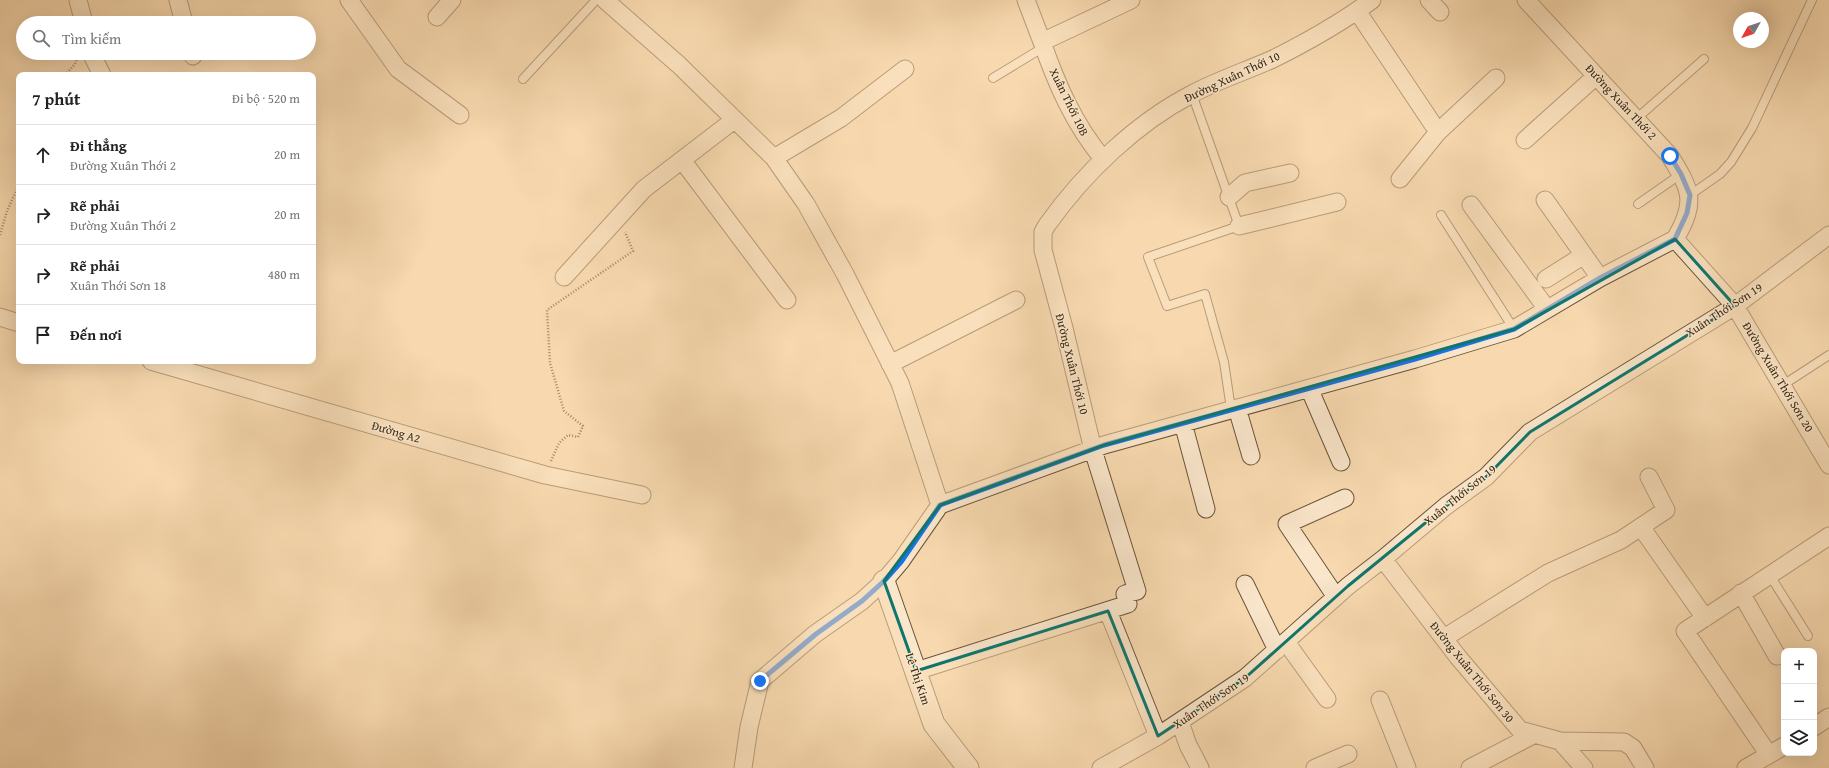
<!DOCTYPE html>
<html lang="vi">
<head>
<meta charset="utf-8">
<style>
	:root { --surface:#fff; --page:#f6f6f6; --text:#222; --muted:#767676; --line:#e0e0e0 }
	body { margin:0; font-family:"Gentium Book Plus",serif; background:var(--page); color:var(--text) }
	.controls { position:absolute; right:12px; bottom:12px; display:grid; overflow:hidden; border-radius:8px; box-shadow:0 4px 16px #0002 }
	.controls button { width:36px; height:36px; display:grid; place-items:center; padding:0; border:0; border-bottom:1px solid var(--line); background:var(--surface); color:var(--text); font:20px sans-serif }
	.compass { position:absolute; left:1733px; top:12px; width:36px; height:36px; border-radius:50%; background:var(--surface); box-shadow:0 4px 16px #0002; rotate:230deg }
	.stop { position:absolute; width:12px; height:12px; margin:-9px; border:3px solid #1a73e8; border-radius:50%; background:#fff }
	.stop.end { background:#1a73e8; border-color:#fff; box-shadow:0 1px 4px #0008 }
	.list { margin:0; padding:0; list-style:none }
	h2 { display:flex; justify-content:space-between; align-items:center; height:52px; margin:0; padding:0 16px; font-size:17px }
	h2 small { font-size:13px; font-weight:400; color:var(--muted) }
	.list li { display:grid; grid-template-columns:26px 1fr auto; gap:12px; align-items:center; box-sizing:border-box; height:60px; padding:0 16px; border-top:1px solid var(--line) }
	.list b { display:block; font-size:15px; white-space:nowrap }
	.list p { margin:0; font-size:13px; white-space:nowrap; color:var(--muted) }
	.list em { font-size:13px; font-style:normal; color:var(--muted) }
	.icon { flex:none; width:22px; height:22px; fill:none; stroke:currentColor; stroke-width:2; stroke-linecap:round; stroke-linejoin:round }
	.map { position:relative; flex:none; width:1829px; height:768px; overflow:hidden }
	.search { position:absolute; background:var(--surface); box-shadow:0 4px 16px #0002; left:16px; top:16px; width:300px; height:44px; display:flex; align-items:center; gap:10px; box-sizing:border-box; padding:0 14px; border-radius:22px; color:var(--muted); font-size:15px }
	.panel { position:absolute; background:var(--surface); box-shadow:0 4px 16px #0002; left:16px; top:72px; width:300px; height:292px; border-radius:8px }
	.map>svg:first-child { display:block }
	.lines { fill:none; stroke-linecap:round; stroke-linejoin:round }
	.service-casing { stroke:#6a5437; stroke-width:10 }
	.minor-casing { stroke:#6a5437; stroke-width:19 }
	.tertiary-casing { stroke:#6a5437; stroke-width:23 }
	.path { stroke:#3a270f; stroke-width:2.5; stroke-dasharray:1 2; stroke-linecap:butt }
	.service { stroke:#fae6cb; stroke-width:8 }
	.minor { stroke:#fae6cb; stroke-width:17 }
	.tertiary { stroke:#fae6cb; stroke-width:21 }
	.route { stroke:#1a73e8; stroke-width:5 }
	.marked { fill:none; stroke:#0f766e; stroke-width:3; stroke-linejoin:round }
	.labels { text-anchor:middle; stroke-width:3; stroke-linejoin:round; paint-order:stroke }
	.street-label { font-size:12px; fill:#3a270f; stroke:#fae6cb }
</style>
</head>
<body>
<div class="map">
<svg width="1829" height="768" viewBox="0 0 1829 768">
	<rect width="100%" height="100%" fill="#f8d9af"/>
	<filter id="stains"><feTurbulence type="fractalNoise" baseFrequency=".005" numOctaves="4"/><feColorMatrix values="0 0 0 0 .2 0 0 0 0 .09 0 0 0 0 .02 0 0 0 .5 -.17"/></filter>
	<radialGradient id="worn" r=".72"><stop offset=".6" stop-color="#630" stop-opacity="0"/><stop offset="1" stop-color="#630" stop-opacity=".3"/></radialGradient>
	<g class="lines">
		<defs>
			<path id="service" d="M993,78L1044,47
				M523,79L596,0
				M1192,94L1239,226L1148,257L1167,306L1205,294L1224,362L1231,409
				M1636,119L1704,59
				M1690,195L1720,174L1731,162L1752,128L1812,0
				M1638,204L1681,174
				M1441,215L1514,329
				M1783,385L1829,355
				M1769,574L1808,636"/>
			<path id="minor" d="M78,0L84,23
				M178,0L184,23
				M349,0L398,69L460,115
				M605,0L679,65L774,158L806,204L845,274L900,383L940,505
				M1026,0L1042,42L1131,0
				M1429,0L1440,12
				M1526,0L1670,156C1691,190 1697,202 1675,239
				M1357,11L1438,132L1496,78
				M437,17L452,0
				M1042,42C1057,85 1074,124 1103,159
				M91,53L102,75
				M192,53L193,56
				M1525,140L1596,76
				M774,158L841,118L905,69
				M682,160L787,300
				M1400,179L1438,132
				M1229,197L1245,183L1290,173
				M1545,200L1600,278
				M1471,205L1547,309
				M1239,226L1337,202
				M1675,239L1735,306L1829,465
				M564,277L644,189L734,120
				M1546,279L1584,255
				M0,317L19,323
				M151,361L545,475L642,495
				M890,364L1016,300
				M1309,388L1341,462
				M1237,408L1251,456
				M1183,423L1206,509
				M1641,527L1705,618
				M1383,559L1458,657L1520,730L1560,741L1624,742L1633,748L1645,768
				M1245,584L1277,650
				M1741,593L1777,656
				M1336,597L1287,524L1345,498
				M1108,611L1158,736
				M1444,638L1548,573L1621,540L1666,510L1649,477
				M1286,642L1327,699
				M916,671L1128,604L1125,594L1137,591L1093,450L1064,328L1043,250V232L1047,225C1084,173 1136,123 1192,94C1218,80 1246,71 1273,59C1307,42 1341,23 1372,0
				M1380,700L1407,768
				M1180,722L1188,745L1200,768
				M1814,727L1829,717
				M1560,741L1584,768
				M1769,755L1685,631L1829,536
				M743,768L749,727L760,681L815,634L862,601L884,581L901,561L940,505L1104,445L1415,359L1514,329L1600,278L1675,239
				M1101,768L1158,736L1245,678L1348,586L1383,559L1446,506L1486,477L1530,432L1735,306L1829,235
				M1315,768L1348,754
				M1470,768L1535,734
				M1746,768L1784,746"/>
			<path id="tertiary" d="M884,581L934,724L968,768"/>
		</defs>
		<!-- service casing -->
		<use href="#service" class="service-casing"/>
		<!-- minor casing -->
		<use href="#minor" class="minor-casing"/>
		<!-- tertiary casing -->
		<use href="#tertiary" class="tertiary-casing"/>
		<!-- path -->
		<path class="path" d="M65,75L75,64L77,59
			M0,235L7,211L19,185
			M551,461L559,443L568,435L578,437L583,426L564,411L550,363L547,310L633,251L625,232"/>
		<!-- service -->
		<use href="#service" class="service"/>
		<!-- minor -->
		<use href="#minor" class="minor"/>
		<!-- tertiary -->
		<use href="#tertiary" class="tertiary"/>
	</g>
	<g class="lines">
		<!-- route -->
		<path class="route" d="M760,681L816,634L862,601L884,581L901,562L940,505L1104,445L1415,359L1514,329L1600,278L1675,239L1687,213L1690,195L1681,174L1670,156"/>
	</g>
	<!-- marked area -->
	<path d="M0 0H1829V768H0ZM1675,239L1735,306L1530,432L1486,477L1446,506L1348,586L1245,678L1158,736L1108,611L916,671L884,581L940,505L1104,445L1514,329Z" fill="#f8d9af" fill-opacity=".55" fill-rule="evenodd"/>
	<path class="marked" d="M1675,239L1735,306L1530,432L1486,477L1446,506L1348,586L1245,678L1158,736L1108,611L916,671L884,581L940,505L1104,445L1514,329Z"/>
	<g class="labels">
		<!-- street labels -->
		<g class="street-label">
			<text transform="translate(1232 77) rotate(-25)" y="4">Đường Xuân Thới 10</text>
			<text transform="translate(1069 102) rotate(64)" y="4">Xuân Thới 10B</text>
			<text transform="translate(1621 102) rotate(47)" y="4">Đường Xuân Thới 2</text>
			<text transform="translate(1724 310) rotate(-33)" y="4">Xuân Thới Sơn 19</text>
			<text transform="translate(1072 364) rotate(76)" y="4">Đường Xuân Thới 10</text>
			<text transform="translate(1778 377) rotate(59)" y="4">Đường Xuân Thới Sơn 20</text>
			<text transform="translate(396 432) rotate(16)" y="4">Đường A2</text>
			<text transform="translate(1460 495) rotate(-39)" y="4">Xuân Thới Sơn 19</text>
			<text transform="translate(1472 672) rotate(51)" y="4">Đường Xuân Thới Sơn 30</text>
			<text transform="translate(918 679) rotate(71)" y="4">Lê Thị Kim</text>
			<text transform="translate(1211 701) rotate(-34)" y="4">Xuân Thới Sơn 19</text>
		</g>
	</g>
	<rect width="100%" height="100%" filter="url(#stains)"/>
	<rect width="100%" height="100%" fill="url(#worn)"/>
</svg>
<div class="controls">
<button>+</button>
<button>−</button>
<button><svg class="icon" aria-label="layers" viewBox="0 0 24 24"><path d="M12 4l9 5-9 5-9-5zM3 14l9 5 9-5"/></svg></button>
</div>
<svg class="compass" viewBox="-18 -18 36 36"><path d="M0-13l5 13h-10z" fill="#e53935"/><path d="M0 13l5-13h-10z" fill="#767676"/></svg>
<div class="stop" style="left:1670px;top:156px"></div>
<div class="stop end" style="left:760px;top:681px"></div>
<div class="search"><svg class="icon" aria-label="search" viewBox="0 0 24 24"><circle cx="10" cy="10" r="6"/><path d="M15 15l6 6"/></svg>Tìm kiếm</div>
<section class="panel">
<h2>7 phút<small>Đi bộ · 520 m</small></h2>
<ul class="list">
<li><svg class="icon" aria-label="ahead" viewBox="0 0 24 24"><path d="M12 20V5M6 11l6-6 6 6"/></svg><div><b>Đi thẳng</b><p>Đường Xuân Thới 2</p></div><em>20 m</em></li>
<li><svg class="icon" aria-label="right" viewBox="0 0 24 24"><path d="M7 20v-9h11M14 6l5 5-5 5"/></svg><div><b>Rẽ phải</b><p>Đường Xuân Thới 2</p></div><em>20 m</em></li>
<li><svg class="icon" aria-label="right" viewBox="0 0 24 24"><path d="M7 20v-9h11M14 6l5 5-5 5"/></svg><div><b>Rẽ phải</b><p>Xuân Thới Sơn 18</p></div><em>480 m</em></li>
<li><svg class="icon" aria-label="arrive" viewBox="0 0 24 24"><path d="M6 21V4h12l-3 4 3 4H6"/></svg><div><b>Đến nơi</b></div></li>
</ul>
</section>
</div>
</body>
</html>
